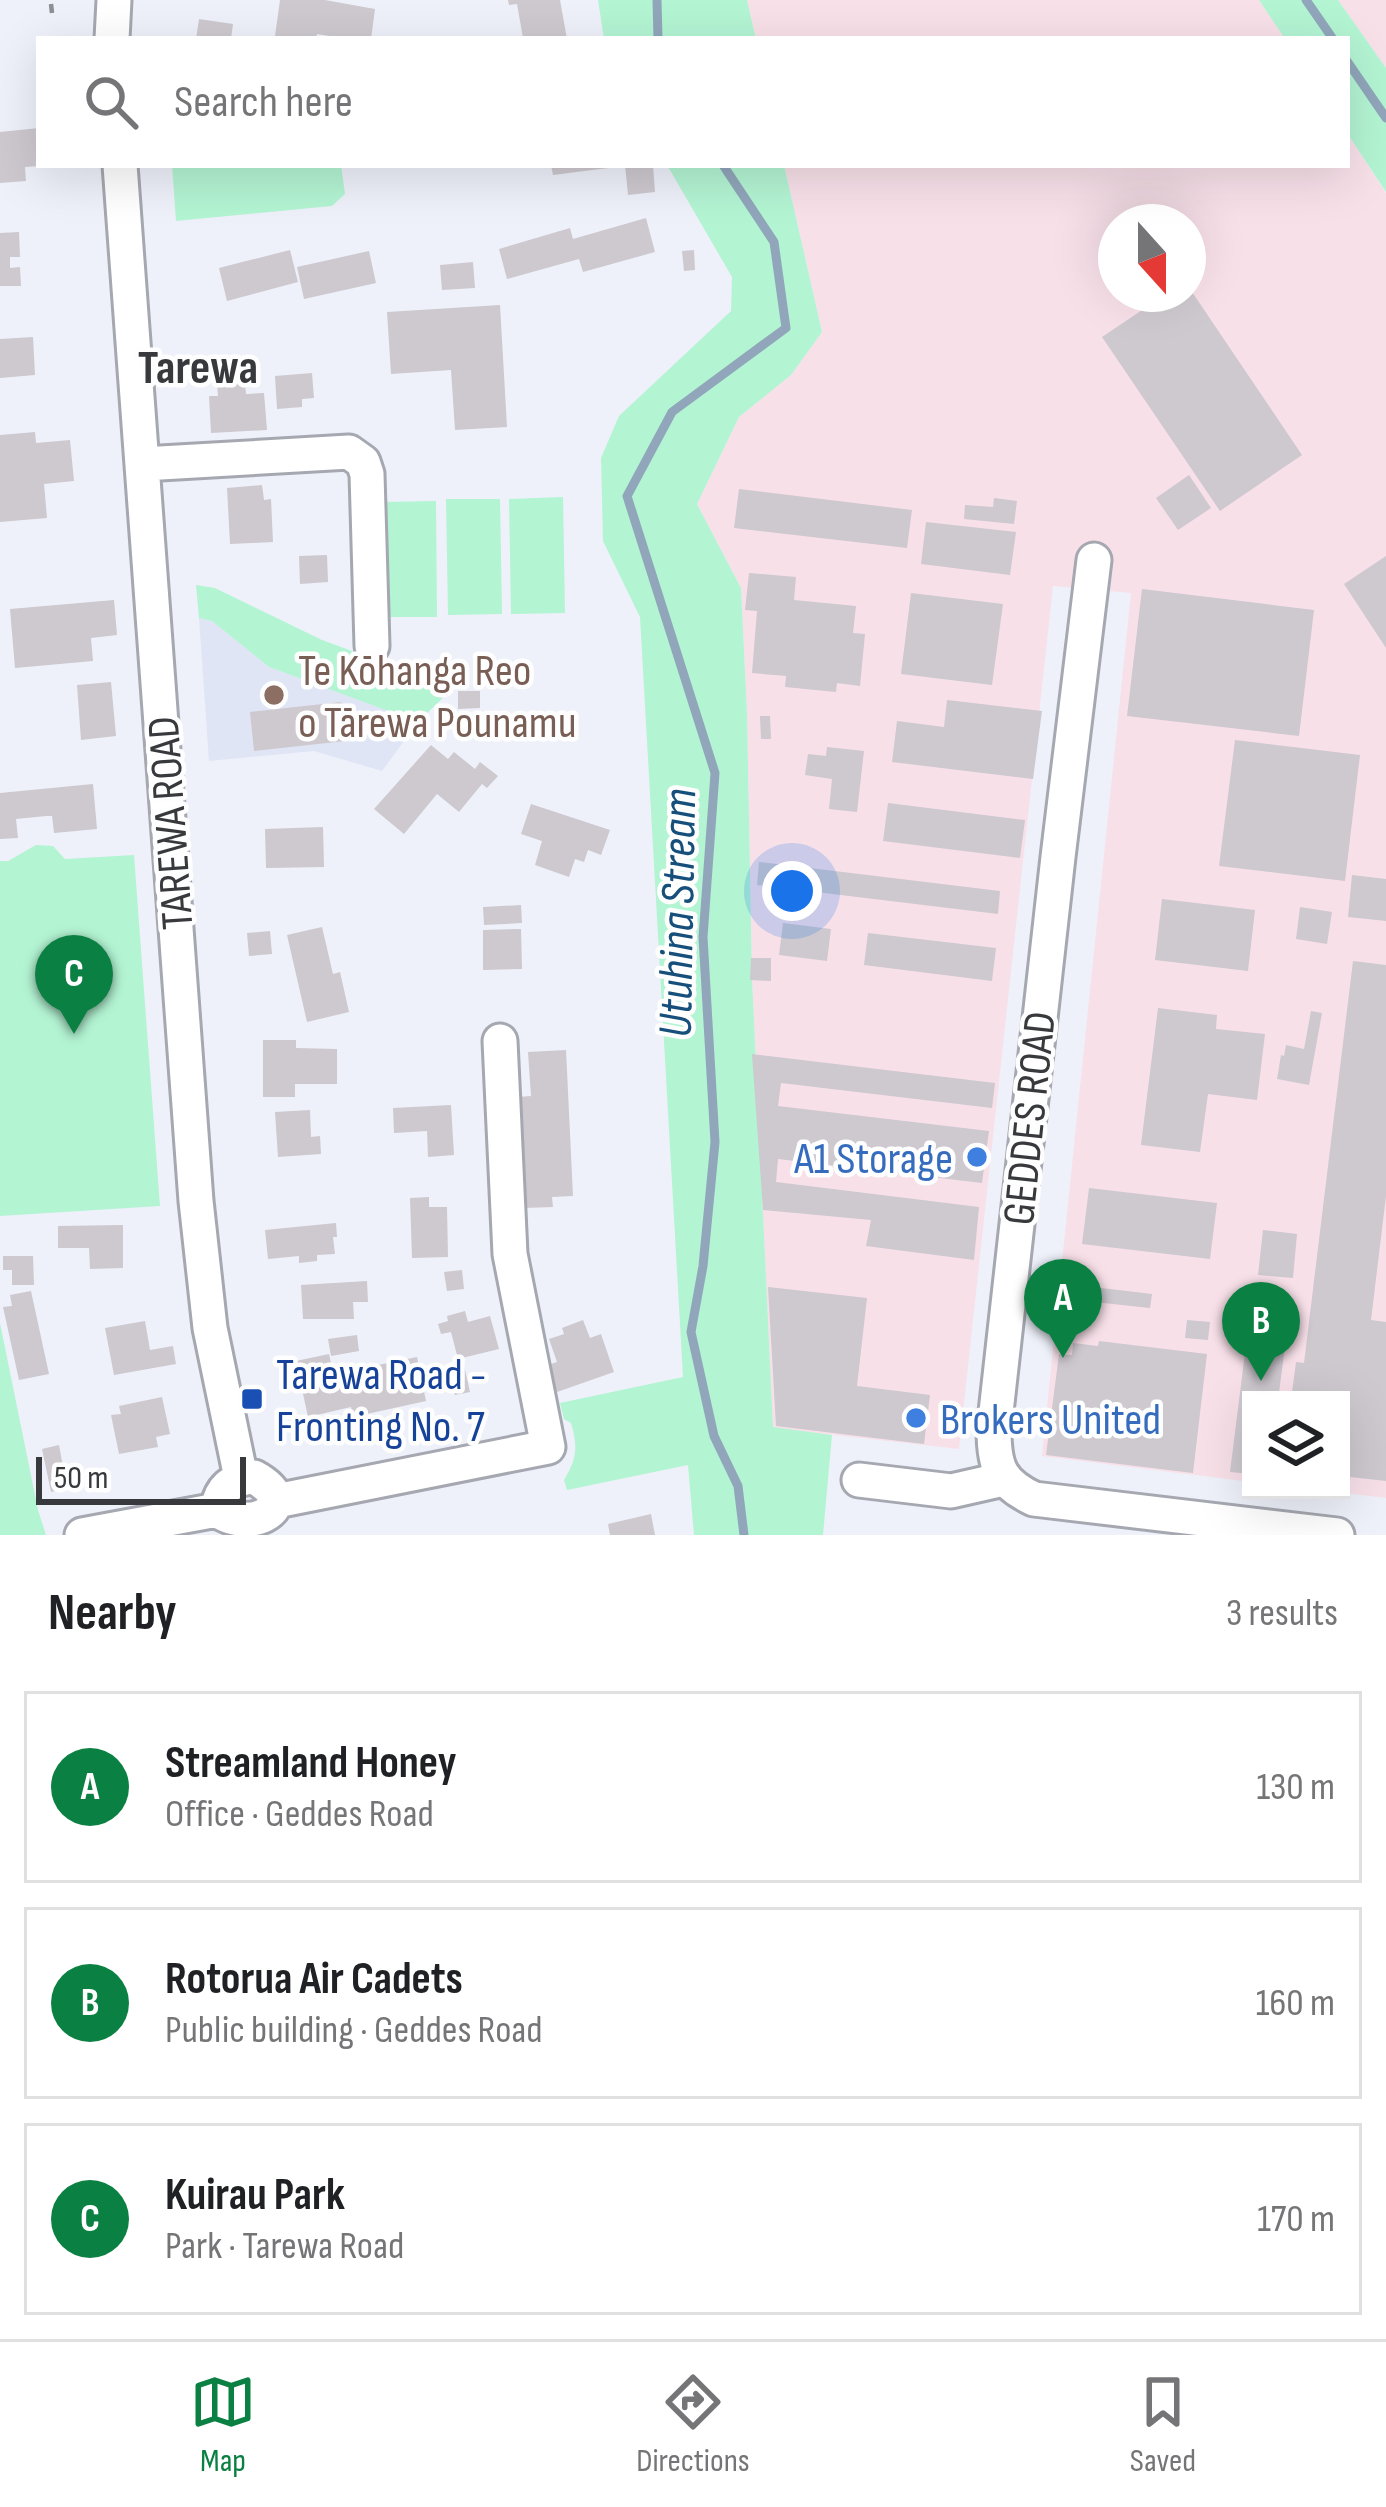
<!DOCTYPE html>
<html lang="en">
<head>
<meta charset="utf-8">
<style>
	:root { --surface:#fff; --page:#f6f6f6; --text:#202124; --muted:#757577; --line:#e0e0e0; --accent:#0b8043 }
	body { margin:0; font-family:"Sofia Sans Condensed",sans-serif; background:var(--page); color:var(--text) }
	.controls { position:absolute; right:36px; bottom:36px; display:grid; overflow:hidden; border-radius:0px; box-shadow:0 12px 48px #0002 }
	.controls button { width:108px; height:108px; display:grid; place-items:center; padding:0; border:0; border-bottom:3px solid var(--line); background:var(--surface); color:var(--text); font:60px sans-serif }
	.compass { position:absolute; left:1098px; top:204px; width:108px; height:108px; border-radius:50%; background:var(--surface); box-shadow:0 12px 48px #0002; rotate:159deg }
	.scale { position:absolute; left:36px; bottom:30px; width:210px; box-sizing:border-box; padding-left:12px; border:6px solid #38393c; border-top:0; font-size:33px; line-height:42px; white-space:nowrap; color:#38393c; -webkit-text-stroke:9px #fefefe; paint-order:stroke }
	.you { position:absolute; left:792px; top:891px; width:42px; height:42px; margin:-30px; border:9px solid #fff; border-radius:50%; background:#1a73e8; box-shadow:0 0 0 18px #1a73e833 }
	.badge { display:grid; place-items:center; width:78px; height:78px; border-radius:50%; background:var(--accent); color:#fff; font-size:39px; font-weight:700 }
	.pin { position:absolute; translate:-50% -99px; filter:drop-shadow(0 3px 6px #0008) }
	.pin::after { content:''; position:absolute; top:63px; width:42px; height:36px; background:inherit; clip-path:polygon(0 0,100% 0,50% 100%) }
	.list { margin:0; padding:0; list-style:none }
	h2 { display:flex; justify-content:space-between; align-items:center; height:156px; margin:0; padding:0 48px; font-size:51px }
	h2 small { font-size:39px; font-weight:400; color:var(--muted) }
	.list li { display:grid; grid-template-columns:78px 1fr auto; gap:36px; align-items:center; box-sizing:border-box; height:192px; margin:0 24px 24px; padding:0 24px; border:3px solid var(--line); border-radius:0px }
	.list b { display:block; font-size:45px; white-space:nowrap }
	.list p { margin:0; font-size:39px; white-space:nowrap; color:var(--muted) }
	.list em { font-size:39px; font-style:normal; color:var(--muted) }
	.icon { flex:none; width:66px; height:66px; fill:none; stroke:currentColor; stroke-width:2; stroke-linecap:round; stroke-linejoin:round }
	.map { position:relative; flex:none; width:1386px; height:1535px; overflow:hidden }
	.search { position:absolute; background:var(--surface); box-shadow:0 12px 48px #0002; left:36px; right:36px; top:36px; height:132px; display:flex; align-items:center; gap:30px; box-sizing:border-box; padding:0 42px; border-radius:0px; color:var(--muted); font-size:45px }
	.sheet { height:804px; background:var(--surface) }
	nav { display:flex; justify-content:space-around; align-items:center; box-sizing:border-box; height:168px; border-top:3px solid var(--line); background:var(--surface); font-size:33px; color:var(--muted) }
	nav a { display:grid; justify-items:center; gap:6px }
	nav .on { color:var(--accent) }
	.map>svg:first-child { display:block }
	.built { fill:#dfe5f5 }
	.industrial { fill:#f8e0e9; fill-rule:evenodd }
	.green { fill:#b3f4d3 }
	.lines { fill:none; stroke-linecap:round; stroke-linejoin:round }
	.stream { stroke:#91a6bb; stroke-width:9 }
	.building { fill:#cec8cf }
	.minor-casing { stroke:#a5a8b0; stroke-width:39 }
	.path { stroke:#8d8f94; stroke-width:4.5; stroke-dasharray:12 6; stroke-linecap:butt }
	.minor { stroke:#fff; stroke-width:33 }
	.education-dot { fill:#8d6e63; stroke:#fefefe; stroke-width:4.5 }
	.shop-dot { fill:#3f7fe0; stroke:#fefefe; stroke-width:4.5 }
	.transit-dot { fill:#1a4fb4; stroke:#fefefe; stroke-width:4.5 }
	.labels { text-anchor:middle; stroke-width:9; stroke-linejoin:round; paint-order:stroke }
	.education-label { font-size:45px; fill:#785e54; stroke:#fefefe; text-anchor:start }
	.street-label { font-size:45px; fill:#38393c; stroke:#fefefe }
	.shop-label { font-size:45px; fill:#366cbe; stroke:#fefefe; text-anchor:end }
	.transit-label { font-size:45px; fill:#164399; stroke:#fefefe; text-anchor:start }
	.neighbourhood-label { font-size:48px; font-weight:bold; fill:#38393c; stroke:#fefefe }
	.water-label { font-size:48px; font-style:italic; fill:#164f7b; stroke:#fefefe }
</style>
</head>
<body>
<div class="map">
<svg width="1386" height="1535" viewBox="0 0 1386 1535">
	<rect width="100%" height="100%" fill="#eef1fa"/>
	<!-- built -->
	<path class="built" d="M199,618L212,621L269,667L418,722L382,771L314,751L209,761Z"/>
	<!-- industrial -->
	<path class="industrial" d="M747,0H1259L1285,39H756Z
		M1338,0H1386V68Z
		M1347,133L1386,193V1498L1319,1490H1341V1400H1251V1482L1042,1456L1131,593L1053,586L959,1449L773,1428L752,978L747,713L741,588L697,504L739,417L791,375L822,332L784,165H1347ZM1116,222H1188V294H1116Z"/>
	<!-- green -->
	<path class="green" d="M598,0H747L756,39H604Z
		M1259,0H1338L1386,68V192L1347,133V39H1285Z
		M172,165H341L345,194L332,206L176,221Z
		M667,165H784L822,332L791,375L739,417L697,504L741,588L747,713L752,978L773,1427L832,1435L823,1535H694L688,1465L567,1490L564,1480C577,1459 578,1446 571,1423L564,1419L560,1403L683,1377L640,617L603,541L601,458L619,416L731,311L732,277Z
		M563,497L565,613L511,614L509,499Z
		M446,499H500L502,614L448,615Z
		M436,501L437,617H383L381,502Z
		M196,585L215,588L322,640L453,688L418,722L269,667L212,621L199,618Z
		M36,845L53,846L65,859L134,855L160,1206L0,1216V861H8Z
		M0,1323L38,1510L46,1535H0Z"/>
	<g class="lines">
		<!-- stream -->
		<path class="stream" d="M657,0L658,39
			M1306,0L1333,39
			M1347,61L1386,118
			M723,165L774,242L786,328L672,412L627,496L715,773L703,937L715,1142L703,1266L691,1332L714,1436L738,1486L744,1535"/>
	</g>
	<!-- building -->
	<path class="building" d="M280,0H325L375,9L371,39H348L317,34L316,39L275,36Z
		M508,0H560L567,39L523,38L517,4L509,5Z
		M199,19L233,24L231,39H196Z
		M39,128V166L25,167L26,181L0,183V132Z
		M551,165H608V168L553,175Z
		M625,165H653L655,192L628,195Z
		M646,218L655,252L583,272L579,259L507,279L499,249L570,228L573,239Z
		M19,232L20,257H10V268L20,267L21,286H0V233Z
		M290,250L298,282L227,301L219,268Z
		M694,250L695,270L684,271L682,251Z
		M369,251L376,283L304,299L297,267Z
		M473,262L475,288L442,290L440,265Z
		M1188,286L1302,455L1220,511L1102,337L1166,294H1188Z
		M500,305L507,427L455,430L451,370L391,374L387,312Z
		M33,337L35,375L0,378V339Z
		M312,373L314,398L302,399V407L277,409L275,376Z
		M245,383L246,394L264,393L267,430L211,433L209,396H218L217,385Z
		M35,432L36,443L70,440L74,481L44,484L47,518L0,522V435Z
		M1189,475L1211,508L1178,530L1156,498Z
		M262,485L264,500L271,499L273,542L230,544L227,488Z
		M739,489L912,510L907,548L734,528Z
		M994,498L1017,501L1014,524L964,519L965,505L993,507Z
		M926,522L1016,532L1010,575L921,564Z
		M327,555L328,582L300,584L299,556Z
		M1386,556V648L1344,584Z
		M749,573L796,577L794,600L856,606L853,633L865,634L860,686L837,683L836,692L785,687L786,676L752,673L757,611L745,610Z
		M1142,589L1314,610L1299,736L1127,716Z
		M911,593L1003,604L992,685L901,674Z
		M114,600L117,635L91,638L93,661L15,668L10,609Z
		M111,682L116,736L81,740L77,685Z
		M458,691H480V708L458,709Z
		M947,700L1042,711L1033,779L892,762L897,721L944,727Z
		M341,702L345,741L254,751L250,712Z
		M760,716H770L771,739H761Z
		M1235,740L1360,755L1345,881L1219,866Z
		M431,745L448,759L454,752L475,769L480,762L498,776L487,788L482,784L459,812L437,794L404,834L374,809Z
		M827,747L864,751L857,812L829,809L832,779L805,775L808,754L826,756Z
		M93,784L97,829L54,833L52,816H46L16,819L18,838L0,839V793Z
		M888,803L1025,820L1020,858L883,841Z
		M531,804L610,830L601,855L588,850L584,862L575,859L569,877L535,865L542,841L521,834Z
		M323,827L324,867L266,868L265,829Z
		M759,862L1000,891L998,914L757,885Z
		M1352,875L1386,879V921L1348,917Z
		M1162,899L1255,910L1248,971L1155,960Z
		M521,905L522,923L484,925L483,907Z
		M1300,907L1332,912L1327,944L1296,939Z
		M783,923L831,929L827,961L779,955Z
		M322,927L333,974L340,972L349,1012L307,1022L287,935Z
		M521,929L522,969L483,970V930Z
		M270,931L272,954L249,956L247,933Z
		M868,933L996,948L992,981L864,965Z
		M751,958H771V981L750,980Z
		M1353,961L1386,965V1196L1371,1320L1386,1322V1481L1341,1476V1400H1291L1296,1362L1304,1363Z
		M1158,1008L1217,1015L1216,1029L1265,1034L1257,1100L1208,1094L1200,1152L1141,1145Z
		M1311,1011L1322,1013L1309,1085L1277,1079L1281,1055L1284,1056L1286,1045L1304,1049Z
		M263,1040H296V1048L337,1049V1084H295V1097H263Z
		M566,1050L573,1196L552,1197L553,1207L523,1208L518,1097L531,1096L528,1052Z
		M752,1054L995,1083L992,1108L781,1083L778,1106L989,1131L982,1183L778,1159L776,1182L979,1207L974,1260L866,1246L871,1220L763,1210Z
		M451,1105L454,1155L428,1157L427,1131L394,1133L393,1108Z
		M310,1110L311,1137L320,1136L321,1154L278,1157L275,1112Z
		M1089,1188L1217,1203L1210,1259L1082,1244Z
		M429,1197V1207H447L448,1257L412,1258L410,1198Z
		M336,1223L337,1237H333L335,1254L317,1255V1261L299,1263V1256L268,1259L265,1230Z
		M123,1225V1268L90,1269L89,1248H58V1226Z
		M1263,1230L1297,1234L1293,1278L1258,1275Z
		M3,1256H33L34,1285H12V1270H3Z
		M462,1270L464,1289L447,1291L444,1272Z
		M367,1281L368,1302H353L354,1319H303L301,1285Z
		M1068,1284L1152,1294L1150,1308L1066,1299Z
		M768,1287L867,1298L857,1386L930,1395L924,1444L776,1426Z
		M31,1291L49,1374L19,1380L3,1307L12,1306L10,1295Z
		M1252,1297L1291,1301L1278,1400H1251V1474L1230,1472Z
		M465,1311L468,1322L490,1316L499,1349L458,1359L451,1332L441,1334L438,1324L448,1321L447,1316Z
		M583,1320L590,1338L601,1334L614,1372L557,1392L548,1365L557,1362L549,1339L564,1334L562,1328Z
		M1187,1320L1210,1322L1208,1340L1185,1338Z
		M145,1321L150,1350L173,1346L176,1364L114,1375L105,1328Z
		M357,1335L359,1351L331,1356L328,1339Z
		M1099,1341L1207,1354L1193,1473L1046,1455L1059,1354L1072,1355L1073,1343L1098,1346Z
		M329,1354L335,1381L346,1379L344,1372L417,1357L426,1401L353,1417L351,1407L308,1417L296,1361Z
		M464,1365L470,1392L455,1395L450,1368Z
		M162,1397L170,1434L156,1437L158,1447L119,1454L111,1415L121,1414L119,1406Z
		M59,1445L67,1488L51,1492L42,1449Z
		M651,1514L655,1535H610L608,1524Z"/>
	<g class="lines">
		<defs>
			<path id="minor" d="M112,39L114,0
				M120,165L196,1201L210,1328L241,1478
				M143,464L349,452L363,462L367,474L372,646
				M1094,560L1058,857L994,1430C994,1467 1000,1483 1034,1499L1337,1535
				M254,1477C306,1505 250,1535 217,1510C220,1489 232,1478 254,1477Z
				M859,1480L951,1491L1004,1479
				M276,1501L548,1447L510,1254L500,1041
				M82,1535L217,1510"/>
		</defs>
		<!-- minor casing -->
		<use href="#minor" class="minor-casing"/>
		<!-- path -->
		<path class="path" d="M51,4L52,13"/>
		<!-- minor -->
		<use href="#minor" class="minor"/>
	</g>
	<!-- markers -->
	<circle class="education-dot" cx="274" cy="695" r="12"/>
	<g class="shop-dot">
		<circle cx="977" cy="1157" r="12"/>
		<circle cx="916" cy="1418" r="12"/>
	</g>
	<rect class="transit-dot" x="240" y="1387" width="24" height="24" rx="6"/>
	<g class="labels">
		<!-- education labels -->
		<g class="education-label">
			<text x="298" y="685">Te Kōhanga Reo<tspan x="298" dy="52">o Tārewa Pounamu</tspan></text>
		</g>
		<!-- street labels -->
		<g class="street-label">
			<text transform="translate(169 823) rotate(-94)" y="16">TAREWA ROAD</text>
			<text transform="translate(1028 1118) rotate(-84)" y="16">GEDDES ROAD</text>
		</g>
		<!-- shop labels -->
		<g class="shop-label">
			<text x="953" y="1173">A1 Storage</text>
			<text x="940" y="1434" text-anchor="start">Brokers United</text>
		</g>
		<!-- transit labels -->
		<g class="transit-label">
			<text x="276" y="1389">Tarewa Road -<tspan x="276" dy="52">Fronting No. 7</tspan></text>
		</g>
		<!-- neighbourhood labels -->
		<g class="neighbourhood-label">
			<text x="198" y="383">Tarewa</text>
		</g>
		<!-- water labels -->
		<g class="water-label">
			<text transform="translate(676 913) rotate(-89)" y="17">Utuhina Stream</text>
		</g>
	</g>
</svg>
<div class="controls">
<button><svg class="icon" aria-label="layers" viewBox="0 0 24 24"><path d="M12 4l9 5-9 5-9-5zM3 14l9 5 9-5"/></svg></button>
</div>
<svg class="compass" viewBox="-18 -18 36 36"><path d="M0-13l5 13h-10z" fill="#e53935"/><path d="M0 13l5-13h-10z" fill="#757577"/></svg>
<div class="scale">50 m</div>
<div class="you"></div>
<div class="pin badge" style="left:1063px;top:1358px">A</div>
<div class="pin badge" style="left:1261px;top:1381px">B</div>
<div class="pin badge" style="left:74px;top:1034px">C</div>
<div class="search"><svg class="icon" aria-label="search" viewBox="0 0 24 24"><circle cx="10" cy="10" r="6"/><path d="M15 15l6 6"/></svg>Search here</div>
</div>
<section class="sheet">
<h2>Nearby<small>3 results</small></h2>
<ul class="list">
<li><span class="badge">A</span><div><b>Streamland Honey</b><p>Office · Geddes Road</p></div><em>130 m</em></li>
<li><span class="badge">B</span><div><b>Rotorua Air Cadets</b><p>Public building · Geddes Road</p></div><em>160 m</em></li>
<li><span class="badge">C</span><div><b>Kuirau Park</b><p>Park · Tarewa Road</p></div><em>170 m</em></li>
</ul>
</section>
<nav>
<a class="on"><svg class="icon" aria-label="map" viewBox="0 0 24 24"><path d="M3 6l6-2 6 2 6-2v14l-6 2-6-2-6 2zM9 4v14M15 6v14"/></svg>Map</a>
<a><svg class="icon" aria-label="directions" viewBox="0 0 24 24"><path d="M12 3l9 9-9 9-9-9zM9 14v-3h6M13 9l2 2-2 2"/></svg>Directions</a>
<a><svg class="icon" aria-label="saved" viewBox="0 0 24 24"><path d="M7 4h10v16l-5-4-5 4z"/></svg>Saved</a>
</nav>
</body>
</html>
